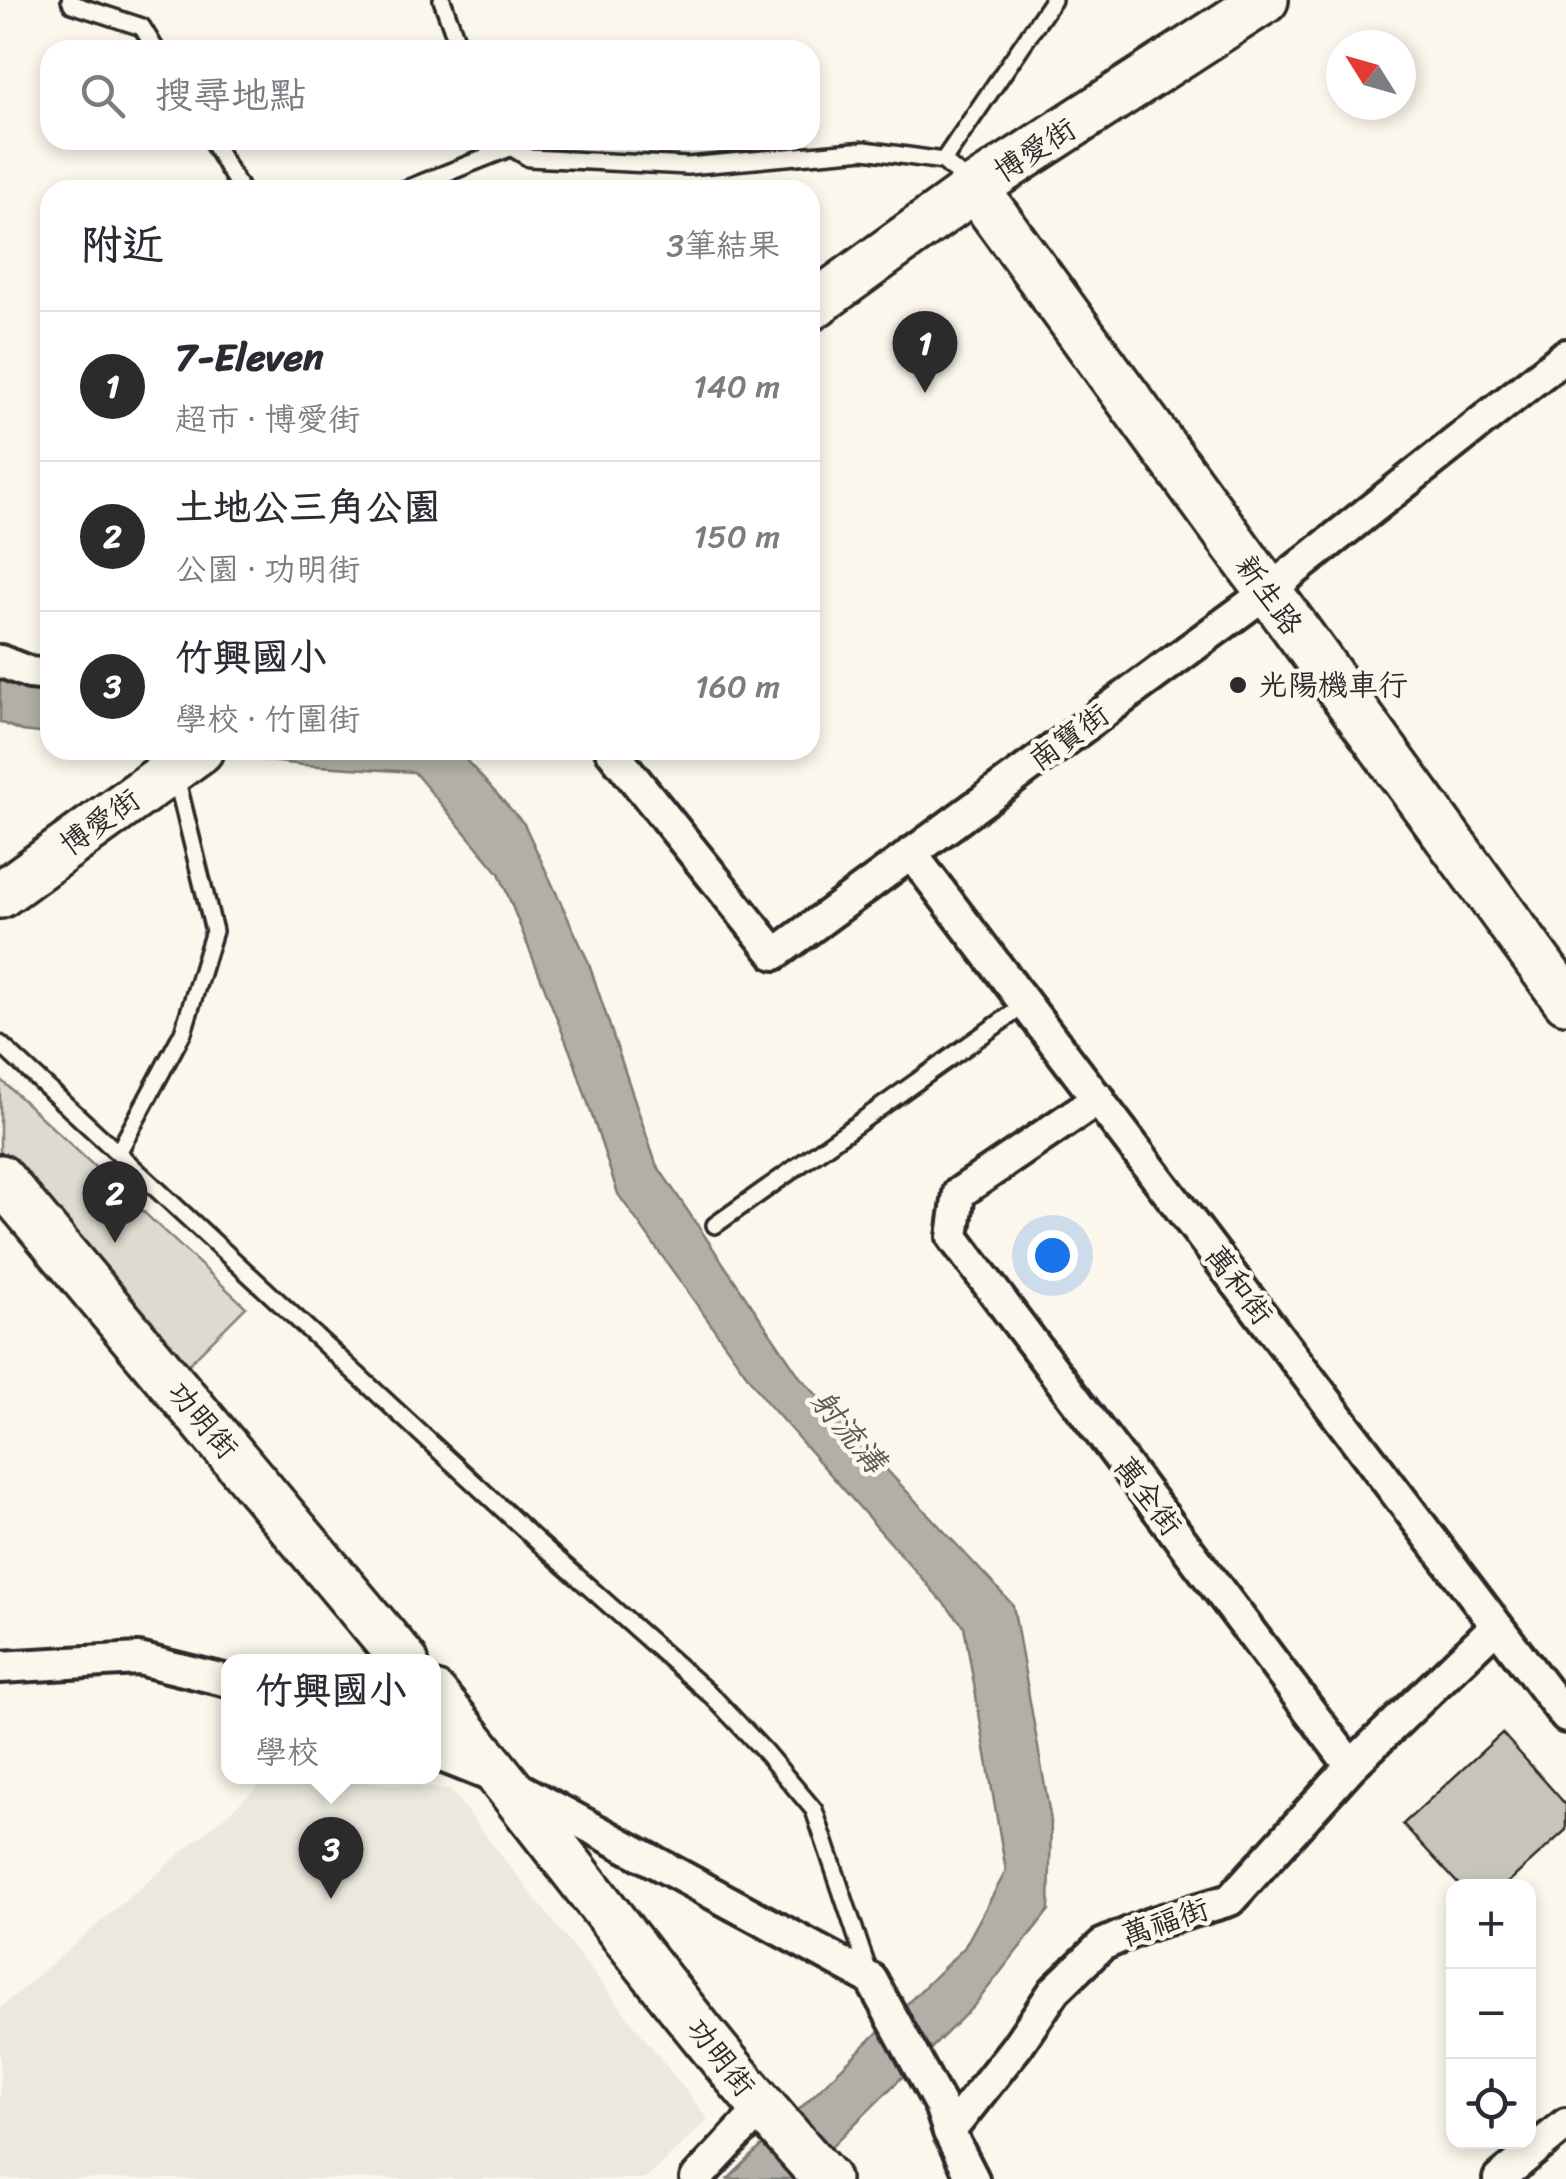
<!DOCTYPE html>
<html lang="zh-TW">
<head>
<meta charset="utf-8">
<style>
	:root { --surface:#fff; --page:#f2f2f3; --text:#2b2b33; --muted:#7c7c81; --line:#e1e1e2; --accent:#2b2b2b }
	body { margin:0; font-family:Sriracha,"LXGW WenKai TC",sans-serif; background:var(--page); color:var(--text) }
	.controls { position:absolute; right:30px; bottom:30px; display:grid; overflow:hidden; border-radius:20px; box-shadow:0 5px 15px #0003 }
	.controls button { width:90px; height:90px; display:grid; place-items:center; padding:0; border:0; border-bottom:2px solid var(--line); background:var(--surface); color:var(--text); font:50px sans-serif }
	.compass { position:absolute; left:1326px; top:30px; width:90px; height:90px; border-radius:50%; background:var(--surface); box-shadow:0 5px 15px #0003; rotate:307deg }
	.you { position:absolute; left:1052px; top:1255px; width:35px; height:35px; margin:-25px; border:8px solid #fff; border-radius:50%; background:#1a73e8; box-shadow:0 0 0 15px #1a73e833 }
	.badge { display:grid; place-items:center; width:65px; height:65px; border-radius:50%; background:var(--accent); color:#fff; font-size:32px; font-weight:700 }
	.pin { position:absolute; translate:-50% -82px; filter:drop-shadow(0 2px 5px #0008) }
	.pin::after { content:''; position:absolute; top:52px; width:35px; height:30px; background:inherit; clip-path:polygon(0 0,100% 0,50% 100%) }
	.popup { position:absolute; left:221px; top:1654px; width:220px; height:130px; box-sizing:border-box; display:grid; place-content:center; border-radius:20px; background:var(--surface); filter:drop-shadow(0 2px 8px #0005); font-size:32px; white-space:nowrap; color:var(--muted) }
	.popup b { font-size:38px; color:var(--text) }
	.popup::after { content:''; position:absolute; left:50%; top:100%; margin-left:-20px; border:20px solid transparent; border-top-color:var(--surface) }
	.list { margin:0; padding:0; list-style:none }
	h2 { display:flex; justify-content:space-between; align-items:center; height:130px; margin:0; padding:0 40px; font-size:42px }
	h2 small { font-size:32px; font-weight:400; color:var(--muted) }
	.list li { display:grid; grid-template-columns:65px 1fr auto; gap:30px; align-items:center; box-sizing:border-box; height:150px; padding:0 40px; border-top:2px solid var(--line) }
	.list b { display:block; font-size:38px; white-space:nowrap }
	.list p { margin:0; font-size:32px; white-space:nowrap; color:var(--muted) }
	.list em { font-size:32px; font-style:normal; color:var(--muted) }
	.icon { flex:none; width:55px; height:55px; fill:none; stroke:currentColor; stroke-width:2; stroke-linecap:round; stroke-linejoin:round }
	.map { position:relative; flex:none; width:1566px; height:2179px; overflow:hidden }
	.search { position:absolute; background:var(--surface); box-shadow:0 5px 15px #0003; left:40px; top:40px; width:780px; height:110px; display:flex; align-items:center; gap:25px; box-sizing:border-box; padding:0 35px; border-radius:30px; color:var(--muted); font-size:38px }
	.panel { position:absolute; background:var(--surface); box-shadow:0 5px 15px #0003; left:40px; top:180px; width:780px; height:580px; border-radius:30px }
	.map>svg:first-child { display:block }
	.built { fill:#ebe8de }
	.green { fill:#dddad0; stroke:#84827e; stroke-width:2.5 }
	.water { fill:#b1afa7; stroke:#7b7a75; stroke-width:2.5 }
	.building { fill:#c7c4bc; stroke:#2b2b2b; stroke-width:2.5 }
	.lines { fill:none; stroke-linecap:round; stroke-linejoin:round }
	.lane-casing { stroke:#2b2b2b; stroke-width:22 }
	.street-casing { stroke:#2b2b2b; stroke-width:38 }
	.secondary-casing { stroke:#2b2b2b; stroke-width:52 }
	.lane { stroke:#fbf7ec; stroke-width:15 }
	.street { stroke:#fbf7ec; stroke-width:30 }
	.secondary { stroke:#fbf7ec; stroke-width:45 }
	.poi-dot { fill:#2b2b2b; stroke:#fbf7ec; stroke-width:4 }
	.labels { text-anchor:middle; stroke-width:9; stroke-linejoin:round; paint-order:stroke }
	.street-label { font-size:30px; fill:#2b2b2b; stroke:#fbf7ec }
	.poi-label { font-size:30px; fill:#2b2b2b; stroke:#fbf7ec; text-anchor:start }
	.water-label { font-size:32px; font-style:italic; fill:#5a5956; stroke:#fbf7ec }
</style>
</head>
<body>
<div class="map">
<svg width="1566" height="2179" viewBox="0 0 1566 2179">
	<rect width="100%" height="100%" fill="#fbf7ec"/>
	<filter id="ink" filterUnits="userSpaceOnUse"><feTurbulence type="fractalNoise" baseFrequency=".01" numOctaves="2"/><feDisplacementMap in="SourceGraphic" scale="20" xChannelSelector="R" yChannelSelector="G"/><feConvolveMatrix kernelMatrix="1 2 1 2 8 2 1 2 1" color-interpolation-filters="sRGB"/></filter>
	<g filter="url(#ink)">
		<!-- built -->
		<path class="built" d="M270,1777H320L450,1790L708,2119L646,2179H0V2008Z"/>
		<!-- green -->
		<path class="green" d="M0,1079L246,1307L171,1382L0,1178Z"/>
		<!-- water -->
		<path class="water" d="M0,672L50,689V734L22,731L0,722Z
			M181,750H457L524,824L588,961L656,1164L800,1377L1013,1605L1051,1821L1049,1910L973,2007L799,2179H728L964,1948L1006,1871L964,1626L764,1399L618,1194L575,1064L499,873L414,772L303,765Z"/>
		<!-- building -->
		<path class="building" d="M1502,1733L1566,1805V1830L1504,1886H1460L1403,1824Z"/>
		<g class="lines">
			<defs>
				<path id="lane" d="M70,0L72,4L142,27L156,50
					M442,0L460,50
					M211,140L241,190
					M499,140L529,158L688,166L865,150L943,161L970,184
					M943,161L1053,0
					M404,190L512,147
					M0,1044L538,1542L714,1698L765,1752L814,1810L869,1973
					M118,1153L183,1032L214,931L175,773
					M715,1225L1026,1004"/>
				<path id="street" d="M0,661L30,673L50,675
					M611,750L775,954L1267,592L1566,355
					M911,853L1566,1717
					M1099,1098L959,1193L953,1237L1351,1766L1495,1627
					M0,1667L139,1659L228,1681
					M434,1753L507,1782L871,1979L940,2105L949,2132L973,2179
					M949,2132L1017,2046L1055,1990L1102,1945L1150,1924L1230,1900L1351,1766
					M696,2179L761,2109
					M1499,2179L1566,2124"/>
				<path id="secondary" d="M975,188L1566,1000
					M810,308L975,188L1265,0
					M0,895L200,750
					M0,1178L405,1662
					M434,1695C567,1854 686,2026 826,2179"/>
			</defs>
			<!-- lane casing -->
			<use href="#lane" class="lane-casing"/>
			<!-- street casing -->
			<use href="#street" class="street-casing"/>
			<!-- secondary casing -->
			<use href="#secondary" class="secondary-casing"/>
			<!-- lane -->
			<use href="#lane" class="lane"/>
			<!-- street -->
			<use href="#street" class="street"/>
			<!-- secondary -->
			<use href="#secondary" class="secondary"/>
		</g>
	</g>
	<!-- markers -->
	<circle class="poi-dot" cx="1238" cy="685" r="10"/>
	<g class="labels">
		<!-- street labels -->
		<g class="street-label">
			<text transform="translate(1035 150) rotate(-33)" y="10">博愛街</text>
			<text transform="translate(1269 595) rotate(54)" y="10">新生路</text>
			<text transform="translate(1069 737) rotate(-36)" y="10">南寶街</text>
			<text transform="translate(100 822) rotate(-36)" y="10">博愛街</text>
			<text transform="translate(1239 1285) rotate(53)" y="10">萬和街</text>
			<text transform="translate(203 1420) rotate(50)" y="10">功明街</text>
			<text transform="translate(1148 1496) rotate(53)" y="10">萬全街</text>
			<text transform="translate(1165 1922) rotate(-19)" y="10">萬福街</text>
			<text transform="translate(721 2057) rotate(52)" y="10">功明街</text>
		</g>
		<!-- poi labels -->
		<g class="poi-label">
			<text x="1258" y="695">光陽機車行</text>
		</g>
		<!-- water labels -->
		<g class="water-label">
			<text transform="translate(849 1431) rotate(50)" y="11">射流溝</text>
		</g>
	</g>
</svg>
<div class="controls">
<button>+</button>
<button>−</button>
<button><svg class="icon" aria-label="locate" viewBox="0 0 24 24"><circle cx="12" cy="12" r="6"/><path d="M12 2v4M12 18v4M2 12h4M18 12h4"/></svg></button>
</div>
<svg class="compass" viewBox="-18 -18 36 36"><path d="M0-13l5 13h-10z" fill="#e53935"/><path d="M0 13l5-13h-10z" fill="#7c7c81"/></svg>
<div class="you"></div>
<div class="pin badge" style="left:925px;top:393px">1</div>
<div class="pin badge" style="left:115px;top:1243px">2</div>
<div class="pin badge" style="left:331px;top:1899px">3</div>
<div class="popup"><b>竹興國小</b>學校</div>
<div class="search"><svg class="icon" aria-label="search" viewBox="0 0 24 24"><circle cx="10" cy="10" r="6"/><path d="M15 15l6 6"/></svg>搜尋地點</div>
<section class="panel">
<h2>附近<small>3筆結果</small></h2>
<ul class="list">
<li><span class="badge">1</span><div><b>7-Eleven</b><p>超市 · 博愛街</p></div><em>140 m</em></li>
<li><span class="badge">2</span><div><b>土地公三角公園</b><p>公園 · 功明街</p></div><em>150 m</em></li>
<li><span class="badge">3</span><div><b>竹興國小</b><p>學校 · 竹圍街</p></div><em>160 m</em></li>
</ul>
</section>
</div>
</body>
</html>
